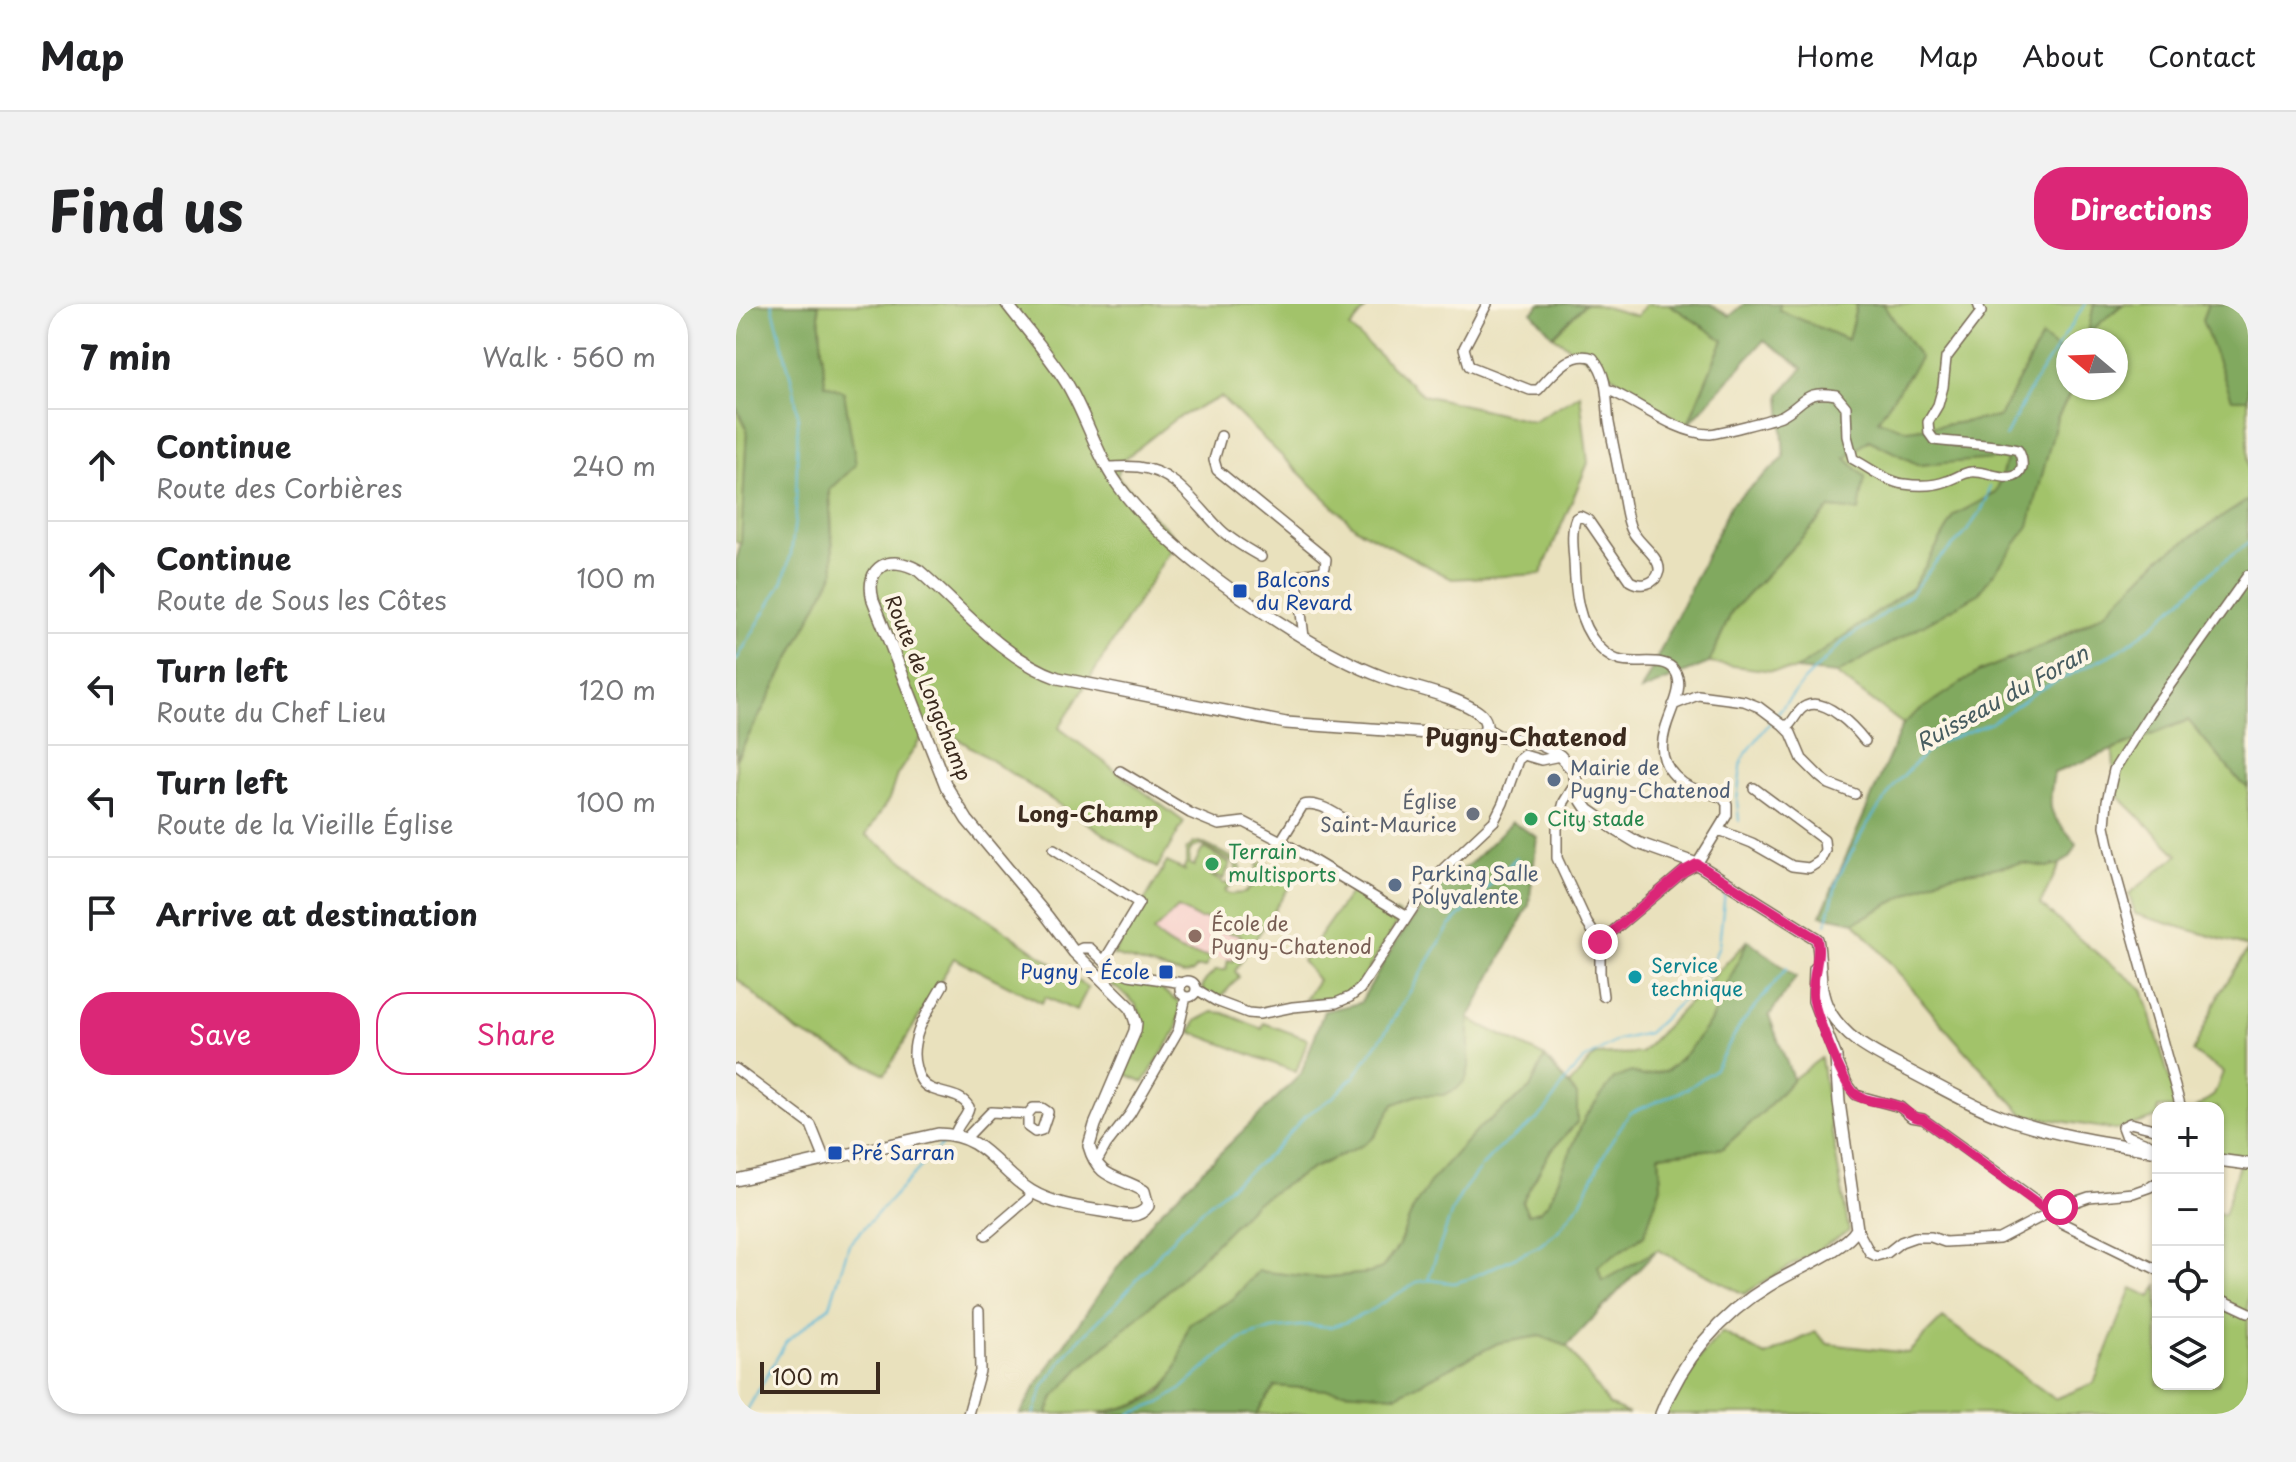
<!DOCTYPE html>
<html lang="en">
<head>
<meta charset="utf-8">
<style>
	:root { --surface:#fff; --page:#f2f2f2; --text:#202124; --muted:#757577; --line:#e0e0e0; --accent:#db2777 }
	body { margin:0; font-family:"Playpen Sans",sans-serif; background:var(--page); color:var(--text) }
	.controls { position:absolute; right:24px; bottom:24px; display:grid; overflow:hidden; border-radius:16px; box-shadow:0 2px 6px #0004 }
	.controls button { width:72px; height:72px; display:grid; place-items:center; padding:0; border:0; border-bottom:2px solid var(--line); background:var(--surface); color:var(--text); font:40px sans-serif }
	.compass { position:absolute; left:1320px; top:24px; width:72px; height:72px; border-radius:50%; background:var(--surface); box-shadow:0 2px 6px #0004; rotate:289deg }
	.scale { position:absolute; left:24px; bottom:20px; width:120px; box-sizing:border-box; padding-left:8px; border:4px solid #3b2a1e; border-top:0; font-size:22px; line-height:28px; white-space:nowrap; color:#3b2a1e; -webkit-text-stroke:6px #fcf5e5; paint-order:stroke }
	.stop { position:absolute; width:24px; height:24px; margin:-18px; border:6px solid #db2777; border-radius:50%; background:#fff }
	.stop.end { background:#db2777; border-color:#fff; box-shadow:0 2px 8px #0008 }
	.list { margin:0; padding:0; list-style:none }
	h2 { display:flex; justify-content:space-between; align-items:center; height:104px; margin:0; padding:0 32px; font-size:34px }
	h2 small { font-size:26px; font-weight:400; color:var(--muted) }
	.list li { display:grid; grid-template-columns:52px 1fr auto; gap:24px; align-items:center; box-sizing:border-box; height:112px; padding:0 32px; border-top:2px solid var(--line) }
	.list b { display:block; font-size:30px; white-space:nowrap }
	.list p { margin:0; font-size:26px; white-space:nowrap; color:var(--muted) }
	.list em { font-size:26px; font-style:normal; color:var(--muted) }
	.actions { display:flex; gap:16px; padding:24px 32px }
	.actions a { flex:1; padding:18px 0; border:2px solid var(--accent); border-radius:32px; text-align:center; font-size:28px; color:var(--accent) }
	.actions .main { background:var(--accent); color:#fff }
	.icon { flex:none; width:44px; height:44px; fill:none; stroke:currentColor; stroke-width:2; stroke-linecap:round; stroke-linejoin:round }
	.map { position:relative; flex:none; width:1512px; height:1110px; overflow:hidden; border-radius:32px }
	header { display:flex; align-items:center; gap:48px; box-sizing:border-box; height:112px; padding:0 40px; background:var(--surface); border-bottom:2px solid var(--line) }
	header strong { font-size:38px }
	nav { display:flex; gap:44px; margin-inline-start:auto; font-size:28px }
	.intro { display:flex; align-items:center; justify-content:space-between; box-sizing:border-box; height:192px; padding:0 48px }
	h1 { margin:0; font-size:56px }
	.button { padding:20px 36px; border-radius:32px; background:var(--accent); color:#fff; font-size:28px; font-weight:700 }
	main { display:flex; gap:48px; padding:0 48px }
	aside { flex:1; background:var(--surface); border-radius:32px; box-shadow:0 2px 6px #0004 }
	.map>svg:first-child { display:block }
	.built { fill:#f7d0cb }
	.green { fill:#a2c36b; stroke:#6e7644; stroke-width:2; fill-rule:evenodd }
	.forest { fill:#81a95f; stroke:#5e6a3e; stroke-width:2 }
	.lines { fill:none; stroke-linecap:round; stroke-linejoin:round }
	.stream { stroke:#5cb9da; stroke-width:2 }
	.minor-casing { stroke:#786a56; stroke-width:12 }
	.tertiary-casing { stroke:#786a56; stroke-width:14 }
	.minor { stroke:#fff; stroke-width:9 }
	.tertiary { stroke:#fff; stroke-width:11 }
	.route { stroke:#db2777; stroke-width:10 }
	.transit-dot { fill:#1a4fb4; stroke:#fcf5e5; stroke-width:3 }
	.service-dot { fill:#5c6f8a; stroke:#fcf5e5; stroke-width:3 }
	.worship-dot { fill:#6b7280; stroke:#fcf5e5; stroke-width:3 }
	.leisure-dot { fill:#2e9e5b; stroke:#fcf5e5; stroke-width:3 }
	.education-dot { fill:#8d6e63; stroke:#fcf5e5; stroke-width:3 }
	.culture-dot { fill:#0f9aa8; stroke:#fcf5e5; stroke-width:3 }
	.labels { text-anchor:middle; stroke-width:8; stroke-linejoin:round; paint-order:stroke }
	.transit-label { font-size:20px; fill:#164399; stroke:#fcf5e5; text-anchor:start }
	.street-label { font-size:20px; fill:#3b2a1e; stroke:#fcf5e5 }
	.service-label { font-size:20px; fill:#4e5e75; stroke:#fcf5e5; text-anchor:start }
	.worship-label { font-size:20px; fill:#5b616d; stroke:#fcf5e5; text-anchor:end }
	.leisure-label { font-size:20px; fill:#27864d; stroke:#fcf5e5; text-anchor:start }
	.education-label { font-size:20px; fill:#785e54; stroke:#fcf5e5; text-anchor:start }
	.culture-label { font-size:20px; fill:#0d838f; stroke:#fcf5e5; text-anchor:start }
	.water-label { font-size:22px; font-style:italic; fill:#475c60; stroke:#fcf5e5 }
	.neighbourhood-label { font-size:22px; font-weight:bold; fill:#3b2a1e; stroke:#fcf5e5 }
	.quarter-label { font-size:24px; font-weight:bold; fill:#3b2a1e; stroke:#fcf5e5 }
</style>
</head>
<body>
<header>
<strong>Map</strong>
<nav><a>Home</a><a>Map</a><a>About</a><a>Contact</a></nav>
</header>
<div class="intro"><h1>Find us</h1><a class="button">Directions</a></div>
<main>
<aside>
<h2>7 min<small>Walk · 560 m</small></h2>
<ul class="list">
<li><svg class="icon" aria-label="ahead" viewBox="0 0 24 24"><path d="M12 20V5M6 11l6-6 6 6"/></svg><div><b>Continue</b><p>Route des Corbières</p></div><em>240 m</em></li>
<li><svg class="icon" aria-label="ahead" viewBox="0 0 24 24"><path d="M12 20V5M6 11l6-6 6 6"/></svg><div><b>Continue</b><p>Route de Sous les Côtes</p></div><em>100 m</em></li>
<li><svg class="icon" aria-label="left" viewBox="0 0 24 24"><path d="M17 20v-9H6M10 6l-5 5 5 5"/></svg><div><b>Turn left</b><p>Route du Chef Lieu</p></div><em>120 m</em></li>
<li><svg class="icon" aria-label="left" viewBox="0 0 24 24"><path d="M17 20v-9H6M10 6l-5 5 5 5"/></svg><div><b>Turn left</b><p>Route de la Vieille Église</p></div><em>100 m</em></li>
<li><svg class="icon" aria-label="arrive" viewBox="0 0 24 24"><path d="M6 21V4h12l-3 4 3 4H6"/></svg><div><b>Arrive at destination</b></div></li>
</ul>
<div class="actions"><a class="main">Save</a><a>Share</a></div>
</aside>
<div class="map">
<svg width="1512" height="1110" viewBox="0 0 1512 1110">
	<rect width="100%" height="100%" fill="#fcf5e5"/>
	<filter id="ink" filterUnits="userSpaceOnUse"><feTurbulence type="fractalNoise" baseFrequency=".0125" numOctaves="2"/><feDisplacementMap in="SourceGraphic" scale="16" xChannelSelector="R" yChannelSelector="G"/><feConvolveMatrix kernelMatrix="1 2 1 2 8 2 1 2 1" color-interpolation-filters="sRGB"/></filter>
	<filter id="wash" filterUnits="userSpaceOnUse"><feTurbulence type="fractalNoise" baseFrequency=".006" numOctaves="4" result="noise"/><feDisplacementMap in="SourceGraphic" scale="32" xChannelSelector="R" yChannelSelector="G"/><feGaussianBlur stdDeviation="1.8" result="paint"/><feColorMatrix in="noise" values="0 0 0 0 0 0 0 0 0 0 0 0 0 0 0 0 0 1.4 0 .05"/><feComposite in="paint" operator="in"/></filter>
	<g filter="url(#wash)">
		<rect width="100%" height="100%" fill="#e9e1bd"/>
		<!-- built -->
		<path class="built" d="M442,604L463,615H482L484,627L505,630L498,658L480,653L443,652L412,633Z"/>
		<!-- green -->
		<path class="green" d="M82,0H634L614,24L687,91L797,117L844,90L852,159L805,270L716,275L620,224L485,93L439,115L387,156L381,172L410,205L441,235L323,424L448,518L421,564L196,418L161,471L153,495L130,531L352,684L340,707L309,693L306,699L218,654L149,770L60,727L0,674V455L49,364L98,268L89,81Z
			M849,0H858L901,12L910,0H933L987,36L951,122L817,32Z
			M1044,0H1121L1112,36L1042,6Z
			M1147,0H1358L1353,28L1387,0H1472L1466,16L1496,94L1512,95V196L1425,253L1369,309L1180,409L1167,420L1100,370L1242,290L1321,114L1337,84H1380V36H1332V54L1306,33L1263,113L1172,126L1141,116L1184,54Z
			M0,103L11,124L5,240L0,238Z
			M1133,136L1183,161L1271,153L1260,189L1219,211L1177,283L1060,366L1037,367L973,359L996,307L1094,204L1123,206L1110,154Z
			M1453,416L1504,478L1512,483V643L1399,610L1393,590L1442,551L1379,489L1377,446Z
			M464,538L497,554L505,563L504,575L490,585L489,588L494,590L509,589L520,577L521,561L528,558L557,577L499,667L503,673L485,693L470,691L466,684L469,677L480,666H490L492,656L498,657L505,631L484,627L482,615H463L442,604L417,628C434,646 450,651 474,653L471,661L468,664H459L457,668L448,671L377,651L431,558L450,567L447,565L450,560V546L458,539ZM465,541L499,559L501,571L498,577L489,580L468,568L487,575L494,561L493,559L469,545L466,546L459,559V562L454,560L453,549L456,544Z
			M1287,559L1311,563L1324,560L1304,600L1347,638L1407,685L1442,804H1422V813L1380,826L1288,811L1218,734L1119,618L1207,572Z
			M617,585L630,592L628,595L657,612L660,608L664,610L663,616L622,682L597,695H569L582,676L566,657Z
			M1012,636L974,718L951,748L932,766L908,772L849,813L813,898L804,907L792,910L786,898L813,849L841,818V791L833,781L859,751L905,749Z
			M1512,645V1110H922L961,1057L986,1028L1030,1052L1079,1028L1092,1040L1172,1049L1207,1014L1319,1095L1358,1079L1396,984L1415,993L1422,980V1080H1482V909L1488,911L1505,854H1482V804H1460L1478,791L1487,768L1457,748L1484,689Z
			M377,669L421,682L445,700L441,725L408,778L389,770C396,751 414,720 400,701C393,692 380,684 370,677Z
			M477,708L488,709L526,725L528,719L572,735L560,768L455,728L460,717Z
			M733,715L809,753L794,785L742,825L677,905L662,943L646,964L634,969L584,974L522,967L497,995L453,1020C449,1035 446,1053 439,1067C417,1110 354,1110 311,1110L318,1093L345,1063L437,982L519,899L577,864L627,841L638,833L657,800L682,791H707L733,763Z
			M1085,754L1096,829L1113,927L1008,990L922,946L866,977L861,963L908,931L925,882L923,851L987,844L1028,807L1057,775Z
			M804,1032L831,1042L873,1101L893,1110H520L539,1082L661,1091L762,1039Z"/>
		<!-- forest -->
		<path class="forest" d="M0,0H82L89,80L108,88L120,161L93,187L98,268L49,364L0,455V257L5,239L11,124L0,103Z
			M804,0H849L817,32L796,8Z
			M933,0H974L994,12L1008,0H1044L1043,6L1112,36L1121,0H1147L1184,54L1142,116L1172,126L1263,113L1306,33L1332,54V84H1337L1321,114L1293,222L1242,290L1100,370L1060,366L1177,283L1219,211L1260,189L1271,154L1183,161L1133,136L1110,154L1129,173L1123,207L1094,204L996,307L973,359L905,387L995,200L1048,154L1044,90L1067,64L1028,36L951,122L987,36Z
			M1358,0H1387L1352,29Z
			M1472,0H1512V95H1496L1466,16Z
			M1512,196V483L1504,478L1452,416L1318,469C1310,511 1314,508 1341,540L1335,552L1324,560L1311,563L1287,559L1207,572L1119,618L1085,611L1167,420L1180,409L1242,368L1323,335L1369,309L1425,253Z
			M776,518L801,533L793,601L733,715V763L730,775L721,785L707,791H682L658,800L638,833L627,841L577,864L519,899L437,982L345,1063L318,1093L311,1110H284L303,1077L379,967L419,913L565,770L588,707L624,699L660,638L704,580L735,559Z
			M1012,636L1060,673L1033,712L1057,775L1028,807L987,844L923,851L925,882L908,931L862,962L866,977L921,946L831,1042L804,1032L762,1039L661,1091L539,1082L520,1110H364C381,1105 403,1102 418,1093C441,1079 446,1044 453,1020L497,995L522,967L584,974L634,969L646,964L662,943L677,905L698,873L742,825L794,785L809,753L841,791V818L813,849L786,898L792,910L804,907L813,898L849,813L878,775L895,768L908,772L932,766L951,748L974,718Z"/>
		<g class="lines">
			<!-- stream -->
			<path class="stream" d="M1269,133L1296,82L1349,0
				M0,357L47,277L55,250L60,207L62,112L58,86L36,0
				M1039,412L1067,378L1111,334L1140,316L1174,291L1199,259L1228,231L1245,207L1252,192L1254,183
				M1003,517L1001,496L1006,455L1035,417
				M1090,620L1102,574L1130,522L1161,478L1188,450L1202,439L1255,419L1303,386L1384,346L1418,321L1482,262L1512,239
				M692,976L716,907L728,885L745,863L762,845L799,817L810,806L833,772L848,756L882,736L912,729L972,671L983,641L989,588
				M10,1108L50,1038L94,1002L113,940L208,838
				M298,1110L308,1082L335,1044L383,996L441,929L476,897L534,850L569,812L596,794L618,773L652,724L713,623L781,553
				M394,1110L424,1099L443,1087L491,1045L506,1035L536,1025L573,1021L593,1023L610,1018L630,1009L681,978L694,976L718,979L732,975L803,942L821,928L844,899L874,839L894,809L951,785L978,766L1005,720L1051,664"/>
		</g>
	</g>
	<g filter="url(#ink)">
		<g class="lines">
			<defs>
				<path id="minor" d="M751,0L728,44L733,62L794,86H802C816,71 835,45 857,54C873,73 870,96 873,119C877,139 881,159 885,179C888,193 889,208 894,222C898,237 925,252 923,267C920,281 904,283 894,277L852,216L844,212L840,214C835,226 837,243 838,256C839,288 841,317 862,342C868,348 874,354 882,356C899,362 929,351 939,367C958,395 896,442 947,479C958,487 975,489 987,494L991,500V511L961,560L948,567L864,638L851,619L821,554V524L828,498L841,477
					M871,85C902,98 939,129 973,130C980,130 1038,115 1045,112C1069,100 1067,85 1100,91L1110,103L1111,132L1117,155C1132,163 1151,178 1168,180C1182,182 1198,182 1211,177C1219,175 1226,169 1235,168C1248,165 1280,184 1286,164C1287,157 1285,151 1282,146C1254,139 1226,140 1198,136L1193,129L1192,118L1202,101L1207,83L1210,54L1245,8L1242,0
					M485,132L478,156L481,166L590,255L589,263L587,267L565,271L561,277L568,333
					M371,163C381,163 392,162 402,163C440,167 460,201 484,225C496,237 511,245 525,253
					M937,401L962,391L1008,397L1023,403L1047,421L1055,429L1066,455L1084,473L1093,480L1119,490
					M1047,421H1053C1059,415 1062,405 1070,402C1090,393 1118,423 1129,437
					M384,467L454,509L483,521L508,518L545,537L670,612
					M983,526L1016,539L1056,562L1073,564L1084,557L1089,546L1088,536L1018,484
					M545,537L567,501C585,496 607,515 622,524
					M318,545L403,599L368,657
					M864,638V669L867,692
					M338,648L346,644H354L375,664L393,671L447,679
					M444 685a8 8 0 1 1 16 0a8 8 0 1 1-16 0Z
					M207,681C194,705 171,734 180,764C182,772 186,781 194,784C207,791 225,789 233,803C231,814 222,819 219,830
					M460,685L480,697L512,709L523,710L557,703L600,699L614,693L624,685L683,595L707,565L758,517L767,499L782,456L788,451L805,456L824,452
					M1103,760L1111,779L1120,791L1164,803L1175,813L1187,815L1298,895L1326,919L1422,966
					M0,765L75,821L89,856
					M1445,804L1378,564L1369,522L1371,497L1378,466L1414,409L1512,271
					M230,834L255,808L292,810L297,804H306L312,808L306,826L299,828L292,823V810
					M1417,846L1413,840L1389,831L1386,823L1394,819L1422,826
					M360,859L370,841L394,810L442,727L450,693
					M1121,925L1134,949L1140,952L1151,949L1165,938L1179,933H1195L1209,938L1263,935L1324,903L1353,893L1397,889L1414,883L1422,878
					M250,931L293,894L295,887
					M1482,994L1512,1008
					M232,1110L244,1067L243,1007"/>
				<path id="tertiary" d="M271,0C291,26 313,51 330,78C350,111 360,150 382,181C421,235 499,291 555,326C584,344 615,361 647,373C675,384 713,390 739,406C747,411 751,416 750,425
					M750,425L762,432L803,440L814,445L824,452L837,466L846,497L852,506L882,527L902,539L961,560L1081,635C1086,658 1081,685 1093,706C1109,736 1141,750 1169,765C1201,781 1233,801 1267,813C1316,831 1370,839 1422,847
					M1482,856L1512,860
					M0,876L202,830C248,830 260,865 295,887C318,901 346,904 372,908C387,911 402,916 412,902L408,887C382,871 363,877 353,842L359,821L399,727L400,719L395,704L338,648L311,612L231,516L210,482L137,296C128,262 154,250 182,266C226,304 266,354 322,374L550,419L735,432L745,430L750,425
					M925,1110C946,1056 984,1011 1034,981C1056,967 1109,946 1121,925L1103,798L1100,753L1078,697L1079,665"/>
			</defs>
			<!-- minor casing -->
			<use href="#minor" class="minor-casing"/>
			<!-- tertiary casing -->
			<use href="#tertiary" class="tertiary-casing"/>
			<!-- minor -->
			<use href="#minor" class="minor"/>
			<!-- tertiary -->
			<use href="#tertiary" class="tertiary"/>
		</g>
	</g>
	<g class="lines" filter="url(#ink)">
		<!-- route -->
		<path class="route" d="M864,638L948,567L961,560L1081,635C1085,653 1076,672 1077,691C1078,708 1106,777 1118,789C1130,800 1152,796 1165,804C1175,810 1175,813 1187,815L1313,908L1324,903"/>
	</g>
	<!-- markers -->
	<g class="transit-dot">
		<rect x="496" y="279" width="16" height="16" rx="4"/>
		<rect x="422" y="660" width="16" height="16" rx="4"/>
		<rect x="91" y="841" width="16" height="16" rx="4"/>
	</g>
	<g class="service-dot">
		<circle cx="818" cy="476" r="8"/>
		<circle cx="659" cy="581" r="8"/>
	</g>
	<circle class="worship-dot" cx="737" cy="510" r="8"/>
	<g class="leisure-dot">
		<circle cx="795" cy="515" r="8"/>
		<circle cx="476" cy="560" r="8"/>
	</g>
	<circle class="education-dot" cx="459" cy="632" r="8"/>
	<circle class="culture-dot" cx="899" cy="673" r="8"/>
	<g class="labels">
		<!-- transit labels -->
		<g class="transit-label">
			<text x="520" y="283">Balcons<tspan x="520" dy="23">du Revard</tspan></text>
			<text x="414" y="675" text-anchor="end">Pugny - École</text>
			<text x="115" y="856">Pré Sarran</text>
		</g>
		<!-- street labels -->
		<g class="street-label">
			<text transform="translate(192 384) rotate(68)" y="7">Route de Longchamp</text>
		</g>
		<!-- service labels -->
		<g class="service-label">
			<text x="834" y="471">Mairie de<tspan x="834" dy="23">Pugny-Chatenod</tspan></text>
			<text x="675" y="577">Parking Salle<tspan x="675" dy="23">Polyvalente</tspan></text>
		</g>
		<!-- worship labels -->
		<g class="worship-label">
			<text x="721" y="505">Église<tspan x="721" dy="23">Saint-Maurice</tspan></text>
		</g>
		<!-- leisure labels -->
		<g class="leisure-label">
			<text x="811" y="522">City stade</text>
			<text x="492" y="555">Terrain<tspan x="492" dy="23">multisports</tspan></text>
		</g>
		<!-- education labels -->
		<g class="education-label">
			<text x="475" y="627">École de<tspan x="475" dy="23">Pugny-Chatenod</tspan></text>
		</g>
		<!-- culture labels -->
		<g class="culture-label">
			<text x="915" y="669">Service<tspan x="915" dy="23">technique</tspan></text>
		</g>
		<!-- water labels -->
		<g class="water-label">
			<text transform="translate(1266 394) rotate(-29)" y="8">Ruisseau du Foran</text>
		</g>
		<!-- neighbourhood labels -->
		<g class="neighbourhood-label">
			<text x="352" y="518">Long-Champ</text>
		</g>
		<!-- quarter labels -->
		<g class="quarter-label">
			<text x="790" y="442">Pugny-Chatenod</text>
		</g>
	</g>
</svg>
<div class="controls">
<button>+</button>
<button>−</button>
<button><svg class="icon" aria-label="locate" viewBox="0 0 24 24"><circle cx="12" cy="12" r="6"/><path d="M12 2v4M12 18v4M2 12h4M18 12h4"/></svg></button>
<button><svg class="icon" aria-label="layers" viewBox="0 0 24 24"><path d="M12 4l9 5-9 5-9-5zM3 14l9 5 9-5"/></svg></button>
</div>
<svg class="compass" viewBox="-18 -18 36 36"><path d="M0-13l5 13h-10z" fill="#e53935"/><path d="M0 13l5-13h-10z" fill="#757577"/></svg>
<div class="scale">100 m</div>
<div class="stop" style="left:1324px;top:903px"></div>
<div class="stop end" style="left:864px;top:638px"></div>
</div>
</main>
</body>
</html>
